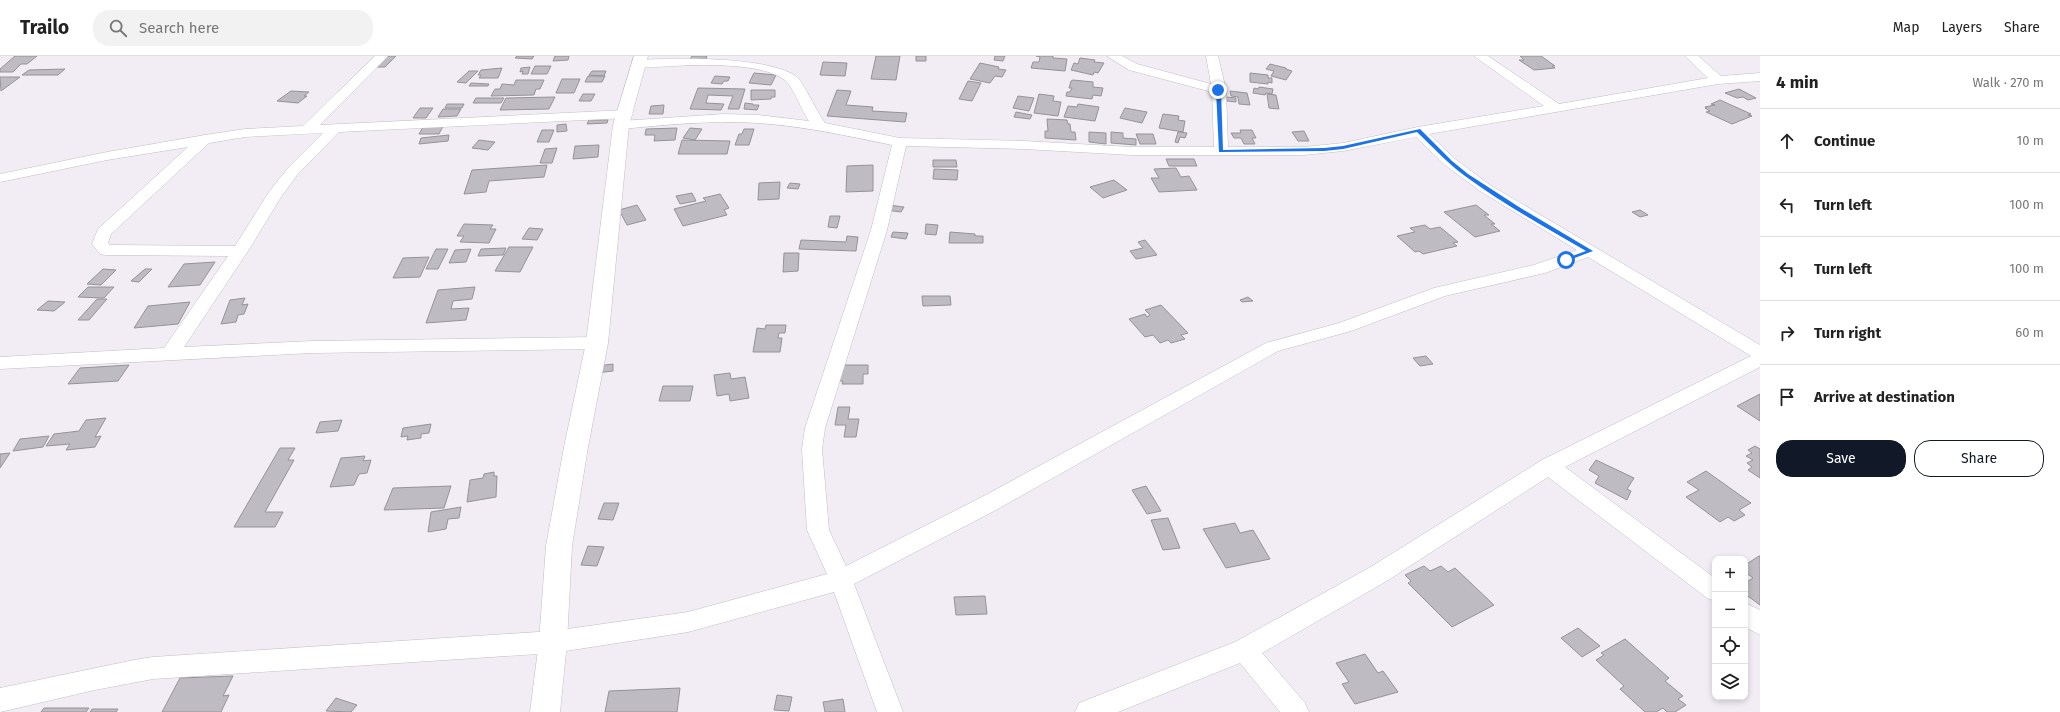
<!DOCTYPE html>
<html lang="en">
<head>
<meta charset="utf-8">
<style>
	:root { --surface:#fff; --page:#f2f2f2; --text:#222; --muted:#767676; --line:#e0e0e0; --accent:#111827 }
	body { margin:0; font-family:"Fira Sans",sans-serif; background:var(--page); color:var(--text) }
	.controls { position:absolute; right:12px; bottom:12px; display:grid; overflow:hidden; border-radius:8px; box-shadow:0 2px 6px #0003 }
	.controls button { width:36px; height:36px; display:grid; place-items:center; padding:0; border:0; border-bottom:1px solid var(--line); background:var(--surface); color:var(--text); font:20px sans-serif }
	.stop { position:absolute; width:12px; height:12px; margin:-9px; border:3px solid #1a73e8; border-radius:50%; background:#fff }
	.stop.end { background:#1a73e8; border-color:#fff; box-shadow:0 1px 4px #0008 }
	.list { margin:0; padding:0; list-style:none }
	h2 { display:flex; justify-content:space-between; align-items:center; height:52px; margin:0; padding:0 16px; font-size:17px }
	h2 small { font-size:13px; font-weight:400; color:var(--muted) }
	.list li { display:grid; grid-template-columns:26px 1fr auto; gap:12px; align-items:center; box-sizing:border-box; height:64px; padding:0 16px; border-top:1px solid var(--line) }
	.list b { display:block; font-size:15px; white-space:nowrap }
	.list em { font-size:13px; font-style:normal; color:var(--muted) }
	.actions { display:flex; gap:8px; padding:12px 16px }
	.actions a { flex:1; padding:9px 0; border:1px solid var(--accent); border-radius:16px; text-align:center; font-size:14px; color:var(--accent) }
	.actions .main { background:var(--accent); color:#fff }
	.icon { flex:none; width:22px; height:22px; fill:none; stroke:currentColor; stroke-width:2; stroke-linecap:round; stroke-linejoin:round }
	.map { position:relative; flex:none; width:1760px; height:656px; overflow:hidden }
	header { display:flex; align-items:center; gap:24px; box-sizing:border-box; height:56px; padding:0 20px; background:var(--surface); border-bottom:1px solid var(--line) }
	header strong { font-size:19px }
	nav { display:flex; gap:22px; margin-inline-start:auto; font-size:14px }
	.search { width:280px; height:36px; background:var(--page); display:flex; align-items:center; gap:10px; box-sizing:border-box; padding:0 14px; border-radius:16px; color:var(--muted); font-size:15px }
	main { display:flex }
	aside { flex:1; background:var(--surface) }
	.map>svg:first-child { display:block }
	.building { fill:#bfbbc2; stroke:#969299 }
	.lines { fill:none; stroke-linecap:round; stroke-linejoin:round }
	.minor-casing { stroke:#c2bec5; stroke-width:1 }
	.tertiary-casing { stroke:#c2bec5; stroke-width:1 }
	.minor { fill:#fff; fill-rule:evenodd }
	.tertiary { fill:#fff; fill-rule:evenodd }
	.route { fill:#1a73e8 }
</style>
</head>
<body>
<header>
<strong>Trailo</strong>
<div class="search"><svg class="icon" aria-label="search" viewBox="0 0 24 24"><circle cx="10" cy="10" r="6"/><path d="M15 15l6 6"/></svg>Search here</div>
<nav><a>Map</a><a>Layers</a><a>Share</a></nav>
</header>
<main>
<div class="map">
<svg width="1760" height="656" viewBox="0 0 1760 656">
	<rect width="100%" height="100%" fill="#f2edf5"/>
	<!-- building -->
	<path class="building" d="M15,0H37L27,8H21L13,16H0V13Z
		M386,0H396L385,11H375Z
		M517,0H534L532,3L515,2Z
		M555,0H569L568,4L553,5Z
		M692,0H707L706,3H690Z
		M876,0H900L896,24L871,23Z
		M916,0H926V5H916Z
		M995,0H1005L1003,5L994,4Z
		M1036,0H1053V2L1067,3L1065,15L1031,12L1033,6H1039L1040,1Z
		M1520,0H1541L1555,10H1552L1555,12L1534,14L1519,4H1524Z
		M1080,2L1095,4L1094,6L1104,7L1098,17L1094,16L1093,19L1071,14L1074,7L1078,8Z
		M823,6L847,7L845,20L820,19Z
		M980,7L999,11L998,13L1006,14L1002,21L995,20L990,27L970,23Z
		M1270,8L1286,12V13L1292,15L1286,24L1271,20L1274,15L1266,13Z
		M535,10H551L547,18H531Z
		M530,11L528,18H522L523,15L520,16L521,12Z
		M502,12L498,22H479L481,19H478L481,14Z
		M65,13L58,19H22L29,14Z
		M469,15H478L466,27L457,26Z
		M592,15H606L604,20L589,19Z
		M754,17L776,19L771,29L749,27Z
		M1250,17L1268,19V22H1272V27L1268,26V28L1250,26Z
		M588,20H605L602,26H585Z
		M715,20L730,21L728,25H724L722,28L711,27Z
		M0,21H20L1,35Z
		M562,23H580L574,37H556Z
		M516,24H544L540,33H536L534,39L491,40L495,33H500L502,28L514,29Z
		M1073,24L1093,26V31L1103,32L1101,40L1093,39L1092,43L1066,40L1067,36H1070L1072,32H1069L1071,25Z
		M968,25L981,27L972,45L959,43Z
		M471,27L489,28L488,30H469Z
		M1259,31L1273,33L1272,38L1266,37L1265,39L1253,37L1254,32L1258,33Z
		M698,32L745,33L739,53H728L733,40L708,39L706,47L724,48L721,54L690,53Z
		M1739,33L1756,42L1748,44L1743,41L1737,42L1725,37Z
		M751,34H775V41H771V43L751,44Z
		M837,34L851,35L846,49L873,51L872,55L907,57L905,66L827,60Z
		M291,35L309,36L304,40H307L298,47L277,45Z
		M1230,35L1247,37L1250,49L1239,48L1238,41L1231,40Z
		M583,38H595L591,45H579Z
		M1039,38L1054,40L1053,45L1061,46L1058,60L1034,57Z
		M1267,38L1276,39L1279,53L1269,52Z
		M1018,40L1034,42L1029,55L1013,52Z
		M555,41L549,53L500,54L506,42Z
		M1226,41L1236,42V46L1227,45Z
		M476,42H504L501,47H473Z
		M1720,44L1751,58L1748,59L1752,60L1732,68L1706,56L1710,55L1705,52H1707L1705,51L1715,49L1711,48Z
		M745,47L753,48V49H759L757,54L744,53Z
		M447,48H464L462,52H445Z
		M1078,48L1099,51L1095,65L1064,61L1068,50L1077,51Z
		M664,49L663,58H649L651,50Z
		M420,52H433L426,62H413Z
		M1125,52L1147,56L1142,67L1120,62Z
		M443,53H461L457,60L438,61Z
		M1016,56L1032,59L1030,63L1014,61Z
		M1163,58L1179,60L1178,64L1185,65L1183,76L1159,72Z
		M1047,63L1067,64L1068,68H1070L1071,76H1075L1076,84L1045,82V75H1048Z
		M589,64H608L607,67L587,68Z
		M566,68L567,75L557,76V69Z
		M443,70L439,78H419L423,71Z
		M677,72L675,84L654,85L655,79H645L646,73Z
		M690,72L702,73L695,84L683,82Z
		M744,73H754L749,89H735L739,78H742Z
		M542,74H554L549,86H537Z
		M1240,74H1252L1256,82H1252L1255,88H1244L1241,82H1234L1231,77H1241Z
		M1304,75L1309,85H1298L1292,76Z
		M1089,76L1106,77V88L1089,86Z
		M1111,76L1123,77V82L1136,83V89L1111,87Z
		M1178,76L1187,77L1185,82L1180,81L1178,87L1175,86Z
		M1136,78H1153L1156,88H1140Z
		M449,79L448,85L419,88L421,82Z
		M479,84L495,86L488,94L472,92Z
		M682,84L730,85L727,98H678Z
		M599,89L598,101L573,103L575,90Z
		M557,92L552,107H540L545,93Z
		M1166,103H1194L1197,110H1169Z
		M933,104H956L957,111H933Z
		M547,109L544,121L489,125L486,136L464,138L472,114Z
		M873,109V135L846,136L847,110Z
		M1176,112L1181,121L1189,120L1197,134L1159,136L1151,122H1159L1154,113Z
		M934,113L958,114L957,124L933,123Z
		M1114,124L1127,134L1103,142L1090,131Z
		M780,126L779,143L758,144L759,127Z
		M790,127L800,128L798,133L787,132Z
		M692,137L696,145L680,148L676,140Z
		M720,138L729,152L724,154L727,159L683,170L674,153L706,145L703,142Z
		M637,149L646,164L627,169L619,154Z
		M889,149L904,151L901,156L886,154Z
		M1476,149L1489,159H1484L1495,168H1491L1500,175L1475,181L1444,156Z
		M1640,154L1648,159L1640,161L1632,156Z
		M830,160H840L837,172L828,171Z
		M464,168L493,169L490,173H496L489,187L460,186L464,180H457Z
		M926,168L938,169L936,179L925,178Z
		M1425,169L1430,173L1440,171L1458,186L1453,187L1457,190L1423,198L1419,195L1415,196L1397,180L1415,176L1410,172Z
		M529,172L543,173L537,184L522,183Z
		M893,176L908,177L906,183L891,181Z
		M950,176L975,178V180H983V187H949Z
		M847,180L858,181L856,195L799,193L801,184L846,186Z
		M1145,184L1157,199L1136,203L1130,195L1143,192L1138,186Z
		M509,191H533L520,216L495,215Z
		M506,192L503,199L478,200L481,193Z
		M436,193H448L438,213H426Z
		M471,193L466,206L449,207L455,194Z
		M784,197H799L798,215L783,216Z
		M429,201L420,221L393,222L403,202Z
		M215,206L200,229L168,231L184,208Z
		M103,213L116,214L101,229L87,228Z
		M145,213H152L139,226L131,225Z
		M88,231H114L104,242L78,241Z
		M475,231L472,243L453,245L451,253L469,252L466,264L426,267L438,234Z
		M922,240H950L951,249L923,250Z
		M1248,241L1253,245L1242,246L1240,244Z
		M245,242L242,249L248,248L244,258L238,259L236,266L221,268L230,244Z
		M97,243H107L89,264H78Z
		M48,245L65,246L54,255L37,254Z
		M190,246L178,268L134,272L148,250Z
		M1161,249L1188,277L1181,279L1185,283L1171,287L1168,284L1160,287L1153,279L1145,281L1129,263L1145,258L1147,261L1150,259L1145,254Z
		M766,269H786L785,277H779L778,282H782L780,296H753L757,272L765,273Z
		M1426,300L1433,308L1420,310L1413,302Z
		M613,308V315L596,317L597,310Z
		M129,309L118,325L68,328L80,312Z
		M843,309H868V318H863V328H842L843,325H838L839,315H843Z
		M730,317L731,323L745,321L749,342L730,345L729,338L717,340L714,319Z
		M663,330H693L690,345H659Z
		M1760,338V365L1737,350Z
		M838,351H850L848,363H859L856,381H844L846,369H835Z
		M106,362L95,381L101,380L95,391L66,394L70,388L46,390L54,378L79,375L86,364Z
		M342,364L338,375L316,377L320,366Z
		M431,368L429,377L421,378V382L407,384L408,380L401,381L403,372Z
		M49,380L43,391L13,395L20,383Z
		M1755,390L1760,393V422L1748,414L1752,411L1747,407L1753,404L1746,400L1752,397L1748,394Z
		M280,392H295L288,404H294L265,456H283L275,471H234Z
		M10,397L0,412V398Z
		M365,400L363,405L371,404L367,417L359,418L354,429L330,431L341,402Z
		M1596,404L1634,422L1627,433L1631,435L1627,444L1595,427L1599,420L1589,414Z
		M1706,415L1751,447L1739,454L1745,459L1734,465L1728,461L1720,466L1686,441L1699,434L1687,426Z
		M494,416V420H497L496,441L467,446L470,424L483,422L484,418Z
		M451,430L444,452L384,454L393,432Z
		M1146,430L1161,455L1147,458L1132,434Z
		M604,447H619L613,464L598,463Z
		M461,451L459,462L448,463L446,473L428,476L431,456Z
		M1168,462L1180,492L1163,494L1151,464Z
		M1235,467L1240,477L1253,474L1270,503L1226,512L1203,473Z
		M588,490L604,491L597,510L581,509Z
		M1759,500H1760V549L1745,538V527L1753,522L1745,516V509Z
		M1424,510L1430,515L1441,510L1448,516L1455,512L1494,549L1452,571L1408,527L1411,525L1405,519Z
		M985,540L987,558L956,559L954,541Z
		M1578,572L1600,590L1582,601L1561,582Z
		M1625,583L1669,622L1665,625L1683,640L1678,643L1686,649L1675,656H1667L1663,652L1656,656H1645L1620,633L1624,630L1596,604L1604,599L1601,597Z
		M1365,598L1378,617L1383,615L1398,636L1355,648L1342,628L1349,626L1336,607Z
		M233,620L223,640L229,639L221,656H162L180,622Z
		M680,632L677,656H605L609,635Z
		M777,639L792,641L789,655L774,654Z
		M336,642L357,649L351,656L326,655Z
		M843,643L845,656H825L823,646Z
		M44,652H89L86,656H41Z
		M92,653H118L116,656H90Z"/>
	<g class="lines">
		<defs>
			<path id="minor" d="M375,0H388L320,69L626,54L631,55L633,58L631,61L626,62L339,76L297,119L281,141L248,195L184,291L312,285L597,281L603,283L606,287L603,291L597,293L312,297L0,313V301L164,292L228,200L106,199L100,198L92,188L98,173L188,91L107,104L0,126V118L107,96L205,79L245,73L303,70ZM323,77L287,113L269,136L235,190L110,189L108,187L111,178L209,87L245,81Z
				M1107,0H1122L1137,8L1211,28L1206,0H1218L1226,34L1228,91H1304L1343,87L1418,71L1544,50L1474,0H1488L1559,48L1708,22L1685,0H1698L1721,20L1760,17V25L1718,28L1429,78L1455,103L1490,129L1760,289V311L1565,411L1715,522V545L1707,542L1548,421L1385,526L1262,597L1305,647L1309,656H1280L1240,607L1118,656H1075L1079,647L1235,586L1369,512L1542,404L1751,300L1588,201L1545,217L1445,240L1351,275L1278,295L996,454L854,528L903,656H877L834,536L688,576L553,597L153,623L95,634L0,656V632L134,604L153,601L553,575L688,556L827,518L807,474L802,393L805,372L871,174L892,89C848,80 803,70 757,67C712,64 666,69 621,73L616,72L614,69L616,66L621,65L724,58L758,59L809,65C803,56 792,30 786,25C758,2 675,10 639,12L633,8L639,4C678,2 765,0 796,20C803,26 817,56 825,67L900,82L1024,85L1131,91H1214L1212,36L1129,14ZM1416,81L1445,109L1480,135L1577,194L1534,209L1434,232L1339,267L1266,287L980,442L846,510L829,474L822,393L825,372L887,174L906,90L1024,93L1131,99H1304L1343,95Z
				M1745,547L1760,554V579L1745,571Z"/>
			<path id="tertiary" d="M634,0H648L629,69L608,287L588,391L572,490L567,586L560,656H530L539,586L546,490L564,391L586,287L613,69Z"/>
		</defs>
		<!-- minor casing -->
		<use href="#minor" class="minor-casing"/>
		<!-- tertiary casing -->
		<use href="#tertiary" class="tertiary-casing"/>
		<!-- minor -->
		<use href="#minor" class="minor"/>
		<!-- tertiary -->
		<use href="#tertiary" class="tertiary"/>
	</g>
	<!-- route -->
	<path class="route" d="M1218,32L1221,34L1223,94L1324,92L1343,90L1420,73L1452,105L1468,118L1519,151L1593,195L1564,206V203L1586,195C1545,171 1503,148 1465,120C1447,107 1433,91 1417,76L1343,93L1324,95L1219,96L1216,34Z"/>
</svg>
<div class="controls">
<button>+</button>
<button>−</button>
<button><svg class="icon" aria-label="locate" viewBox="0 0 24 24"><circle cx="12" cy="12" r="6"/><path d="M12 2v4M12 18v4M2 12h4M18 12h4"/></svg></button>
<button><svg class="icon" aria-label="layers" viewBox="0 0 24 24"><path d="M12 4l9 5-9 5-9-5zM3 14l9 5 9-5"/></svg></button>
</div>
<div class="stop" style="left:1566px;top:204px"></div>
<div class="stop end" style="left:1218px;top:34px"></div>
</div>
<aside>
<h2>4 min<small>Walk · 270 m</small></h2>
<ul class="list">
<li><svg class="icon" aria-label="ahead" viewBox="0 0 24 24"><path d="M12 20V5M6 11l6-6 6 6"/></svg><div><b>Continue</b></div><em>10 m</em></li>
<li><svg class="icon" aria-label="left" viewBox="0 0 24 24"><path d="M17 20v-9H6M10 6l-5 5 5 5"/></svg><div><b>Turn left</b></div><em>100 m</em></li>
<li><svg class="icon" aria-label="left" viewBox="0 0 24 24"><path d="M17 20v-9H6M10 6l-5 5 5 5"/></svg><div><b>Turn left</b></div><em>100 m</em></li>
<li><svg class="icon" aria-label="right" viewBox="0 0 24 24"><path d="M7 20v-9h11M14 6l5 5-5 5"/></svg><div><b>Turn right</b></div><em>60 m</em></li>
<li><svg class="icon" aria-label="arrive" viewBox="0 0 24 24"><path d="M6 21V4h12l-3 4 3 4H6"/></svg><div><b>Arrive at destination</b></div></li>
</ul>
<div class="actions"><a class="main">Save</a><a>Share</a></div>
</aside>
</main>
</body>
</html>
